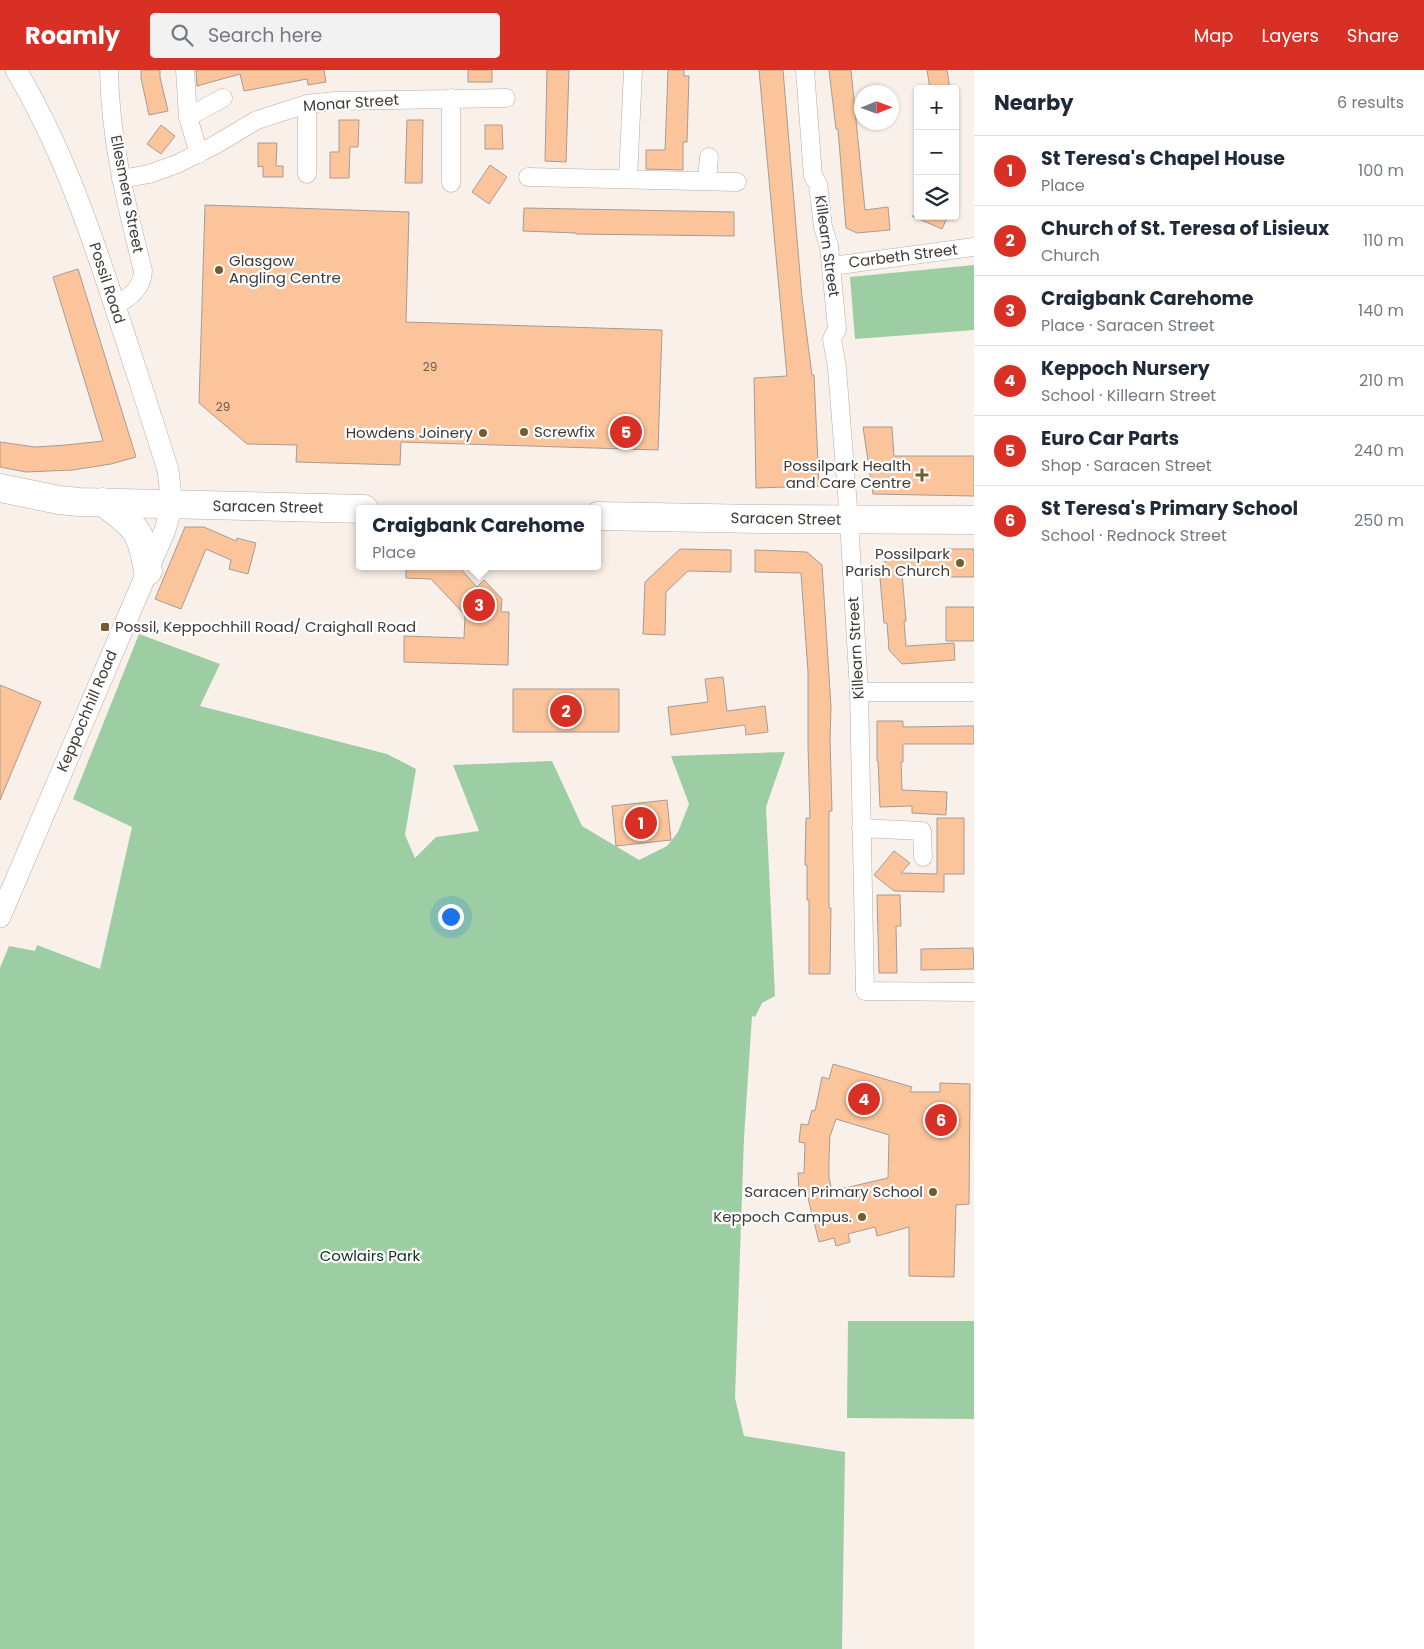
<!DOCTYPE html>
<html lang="en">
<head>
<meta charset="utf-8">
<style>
	:root { --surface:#fff; --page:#f2f2f3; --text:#1f2937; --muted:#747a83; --line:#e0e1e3; --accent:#d93025 }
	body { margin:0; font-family:Poppins,sans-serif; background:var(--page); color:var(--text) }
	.controls { position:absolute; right:15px; top:15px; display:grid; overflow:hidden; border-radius:5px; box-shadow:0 1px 4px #0004 }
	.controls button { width:45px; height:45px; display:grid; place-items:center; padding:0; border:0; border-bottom:1px solid var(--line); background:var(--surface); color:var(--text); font:25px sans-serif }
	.compass { position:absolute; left:854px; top:15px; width:45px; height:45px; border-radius:50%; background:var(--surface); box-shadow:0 1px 4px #0004; rotate:89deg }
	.you { position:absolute; left:450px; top:846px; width:18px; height:18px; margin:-12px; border:4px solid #fff; border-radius:50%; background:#1a73e8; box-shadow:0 0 0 8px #1a73e833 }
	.badge { display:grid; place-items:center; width:32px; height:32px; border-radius:50%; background:var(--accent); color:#fff; font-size:16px; font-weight:700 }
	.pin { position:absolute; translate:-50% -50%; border:2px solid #fff; box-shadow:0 1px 5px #0006 }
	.popup { position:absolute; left:356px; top:435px; width:245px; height:65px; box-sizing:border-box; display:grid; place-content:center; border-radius:5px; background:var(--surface); filter:drop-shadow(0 1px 4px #0005); font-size:16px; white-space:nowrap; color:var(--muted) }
	.popup b { font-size:19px; color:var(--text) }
	.popup::after { content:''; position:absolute; left:50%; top:100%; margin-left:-10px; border:10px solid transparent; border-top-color:var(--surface) }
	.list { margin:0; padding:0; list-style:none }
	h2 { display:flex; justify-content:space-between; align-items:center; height:65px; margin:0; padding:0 20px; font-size:21px }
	h2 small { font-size:16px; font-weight:400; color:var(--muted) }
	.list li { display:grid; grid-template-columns:32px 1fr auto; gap:15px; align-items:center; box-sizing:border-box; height:70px; padding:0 20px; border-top:1px solid var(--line) }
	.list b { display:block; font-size:19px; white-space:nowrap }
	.list p { margin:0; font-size:16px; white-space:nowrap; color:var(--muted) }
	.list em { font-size:16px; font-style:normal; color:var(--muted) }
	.icon { flex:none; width:28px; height:28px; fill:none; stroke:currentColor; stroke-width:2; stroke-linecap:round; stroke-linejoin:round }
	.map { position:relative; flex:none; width:974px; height:1579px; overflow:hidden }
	header { display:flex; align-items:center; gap:30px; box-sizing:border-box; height:70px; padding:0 25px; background:var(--accent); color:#fff }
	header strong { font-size:24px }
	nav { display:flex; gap:28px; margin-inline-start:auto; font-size:18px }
	.search { width:350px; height:45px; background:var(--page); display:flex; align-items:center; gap:12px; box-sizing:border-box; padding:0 18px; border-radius:5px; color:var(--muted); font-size:19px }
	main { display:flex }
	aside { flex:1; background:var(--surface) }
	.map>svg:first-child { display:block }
	.green { fill:#9dcda3 }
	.building { fill:#fcc49a; stroke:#a59c96; fill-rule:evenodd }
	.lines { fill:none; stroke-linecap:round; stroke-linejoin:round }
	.minor-casing { stroke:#b5ada6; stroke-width:19 }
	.tertiary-casing { stroke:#b5ada6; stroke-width:22 }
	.primary-casing { stroke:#b5ada6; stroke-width:29 }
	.minor { stroke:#fff; stroke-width:18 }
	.tertiary { stroke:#fff; stroke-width:21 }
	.primary { stroke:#fff; stroke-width:28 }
	.poi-dot { fill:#765b2d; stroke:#fff; stroke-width:2 }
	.labels { text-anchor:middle; stroke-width:4.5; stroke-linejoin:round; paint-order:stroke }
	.number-label { font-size:12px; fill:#6e5d51 }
	.street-label { font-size:15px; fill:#3f3b39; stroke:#fff }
	.poi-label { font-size:15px; fill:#3f3b39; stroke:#fff; text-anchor:end }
	.park-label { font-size:15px; fill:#0a3214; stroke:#fff }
</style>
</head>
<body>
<header>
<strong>Roamly</strong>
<div class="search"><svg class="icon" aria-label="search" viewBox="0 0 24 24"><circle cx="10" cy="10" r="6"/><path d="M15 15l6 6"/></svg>Search here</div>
<nav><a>Map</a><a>Layers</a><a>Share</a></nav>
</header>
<main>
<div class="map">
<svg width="974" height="1579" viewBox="0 0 974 1579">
	<rect width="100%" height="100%" fill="#faf0ea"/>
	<!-- green -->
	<path class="green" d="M974,195V260L855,269L850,207Z
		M139,564L220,594L200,636L387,684L416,699L405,765L415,788L436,767L479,761L453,695L552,691L582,756L639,790L667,776L678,762L689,734L671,686L785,682L766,737L775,926L762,933L755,947L752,946L744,1068L735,1328L744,1366L845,1382L842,1579H0V898L9,876L35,881L37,875L100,899L132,757L73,729Z
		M848,1251H974V1349L847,1348Z"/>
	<!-- building -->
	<path class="building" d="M141,0H160V7L168,41L149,45L141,8Z
		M196,0H324L326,12L308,15L307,9L244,21L240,4L197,16Z
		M468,0H492V12H468Z
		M547,0H569L566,92L545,91Z
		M668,0H684V6H689L687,72H683V100L646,99V80H665Z
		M759,0H783L802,228L812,305H814L819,416L756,418L754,308L787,306Z
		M829,0H851L865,140L888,137L890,160L857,163L846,158L838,59H836Z
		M927,0H947L950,19H930Z
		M339,50H359L358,77H350L349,108H330V82H339Z
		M407,50H423L422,113H405Z
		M161,55L175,66L161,84L147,74Z
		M485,55H502L503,79H485Z
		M258,73H277L276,96H283V107H263V96L258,97Z
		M490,95L507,107L489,134L472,122Z
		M205,135L409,142L406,252L662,260L658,380L401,372L400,395L296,392L297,375L247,374L199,333Z
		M524,138L734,142V166L576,164V163L523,161Z
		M912,146H948L942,159Z
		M78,199L136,387L111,394L73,400L26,402L0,397V372L35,377L66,375L103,371L53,207Z
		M863,357H892L894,386H974V426L873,424Z
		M185,457H204L236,471L237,468L256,473L248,504L229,499L231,490L206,479L181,539L155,529Z
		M680,479L731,480V502L688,501L666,522L665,565L643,564L645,512Z
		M946,479H974V507H946V502L902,503L906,551H904L906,576L954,573L955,590L902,594L889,580L887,553H884L879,497L896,482L946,481Z
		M755,480L807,482L822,495L831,637L830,668L832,741H829V838H831L830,904H809V830H807V795H805L806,748H810L808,675V602L801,503L755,502Z
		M406,496H458L477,517L484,510L502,529L501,542H509L508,595L404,592V566L464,568L465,545L431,509L406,508Z
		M946,537H974V571H946Z
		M723,607L727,641L765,636L768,662L746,665L745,655L671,665L668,637L708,632L705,609Z
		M0,615L41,632L0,730Z
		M513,619H619V662H513Z
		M877,651H903V657L974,656V674H903V692H901L902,720L947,722L946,745L912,743V736L880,737L878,691H877Z
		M667,730L671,770L616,776L612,736Z
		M937,748H964V804H944V822L894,821L874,805L894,781L910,793L901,803L937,804Z
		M877,825H900L901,856H896L897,903H879Z
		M973,878L974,899L921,900V879Z
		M833,994L912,1017L910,1022H940V1013L970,1014L969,1134L956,1135L954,1207L909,1206V1157L877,1166L875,1157L848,1164L850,1172L836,1176L834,1168L819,1172L806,1120L799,1121L798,1103H804L805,1073L799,1072L801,1054L808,1055L812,1040L815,1041L822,1007L829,1009ZM836,1049L889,1065L888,1108L832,1121L829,1108V1088L830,1066Z"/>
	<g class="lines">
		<defs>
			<path id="minor" d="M109,0C110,69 126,134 143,201C142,219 130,227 115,236
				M185,0L188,47L199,84
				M805,0L813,106L818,114L823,157L829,176L837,259L832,269L837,298L849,450L859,622L865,921L974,922
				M307,34V104
				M188,47L223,28
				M528,107L737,112
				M121,109L149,104L177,94L215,75L257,50L307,34L335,31L506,28
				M628,109L633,0
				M707,110L709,87
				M451,113V28
				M832,196L974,177
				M859,622H974
				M861,758L922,761L923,787"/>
			<path id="tertiary" d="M0,847L165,460L172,435L168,400C150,343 132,287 113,230C87,151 59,72 16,0"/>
			<path id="primary" d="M0,418L59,430L79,432L364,439
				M103,432C136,457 141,459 148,501
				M598,446L759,449L974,450"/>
		</defs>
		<!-- minor casing -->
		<use href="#minor" class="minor-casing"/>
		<!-- tertiary casing -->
		<use href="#tertiary" class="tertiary-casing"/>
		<!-- primary casing -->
		<use href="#primary" class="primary-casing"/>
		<!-- minor -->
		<use href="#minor" class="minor"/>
		<!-- tertiary -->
		<use href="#tertiary" class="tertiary"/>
		<!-- primary -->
		<use href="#primary" class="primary"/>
	</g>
	<!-- markers -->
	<g class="poi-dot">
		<circle cx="219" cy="200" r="5"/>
		<circle cx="524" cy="362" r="5"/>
		<circle cx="483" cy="363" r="5"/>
		<path d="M919.5 397.5h5v5h5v5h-5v5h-5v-5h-5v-5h5z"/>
		<circle cx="960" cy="493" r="5"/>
		<rect x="100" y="552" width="10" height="10" rx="2.5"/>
		<circle cx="933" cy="1122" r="5"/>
		<circle cx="862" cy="1147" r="5"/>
	</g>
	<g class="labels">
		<!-- number labels -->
		<g class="number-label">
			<text x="430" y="301">29</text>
			<text x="223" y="341">29</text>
		</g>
		<!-- street labels -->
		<g class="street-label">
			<text transform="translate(351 33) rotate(-4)" y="5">Monar Street</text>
			<text transform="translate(127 124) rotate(79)" y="5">Ellesmere Street</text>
			<text transform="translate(827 176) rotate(82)" y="5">Killearn Street</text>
			<text transform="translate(903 186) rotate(-7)" y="5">Carbeth Street</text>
			<text transform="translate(107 213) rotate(72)" y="5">Possil Road</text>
			<text transform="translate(268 437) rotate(1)" y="5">Saracen Street</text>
			<text transform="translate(786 449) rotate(1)" y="5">Saracen Street</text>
			<text transform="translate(856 578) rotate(-93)" y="5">Killearn Street</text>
			<text transform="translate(87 641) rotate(-67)" y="5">Keppochhill Road</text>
		</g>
		<!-- poi labels -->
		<g class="poi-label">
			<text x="229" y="196" text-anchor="start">Glasgow<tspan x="229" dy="17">Angling Centre</tspan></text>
			<text x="534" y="367" text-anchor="start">Screwfix</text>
			<text x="473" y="368">Howdens Joinery</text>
			<text x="911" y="401">Possilpark Health<tspan x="911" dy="17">and Care Centre</tspan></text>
			<text x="950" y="489">Possilpark<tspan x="950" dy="17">Parish Church</tspan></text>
			<text x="115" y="562" text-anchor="start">Possil, Keppochhill Road/ Craighall Road</text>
			<text x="923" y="1127">Saracen Primary School</text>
			<text x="852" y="1152">Keppoch Campus.</text>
		</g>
		<!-- park labels -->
		<g class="park-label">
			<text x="370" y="1191">Cowlairs Park</text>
		</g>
	</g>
</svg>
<div class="controls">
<button>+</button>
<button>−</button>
<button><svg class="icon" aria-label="layers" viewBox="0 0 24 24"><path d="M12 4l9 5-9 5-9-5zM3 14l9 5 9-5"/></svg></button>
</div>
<svg class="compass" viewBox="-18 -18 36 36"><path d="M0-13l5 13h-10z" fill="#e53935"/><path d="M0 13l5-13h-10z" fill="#747a83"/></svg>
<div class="you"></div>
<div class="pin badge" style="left:641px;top:753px">1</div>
<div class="pin badge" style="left:566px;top:641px">2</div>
<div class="pin badge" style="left:479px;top:535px">3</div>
<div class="popup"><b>Craigbank Carehome</b>Place</div>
<div class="pin badge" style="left:864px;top:1029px">4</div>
<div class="pin badge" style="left:626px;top:362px">5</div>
<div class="pin badge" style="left:941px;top:1050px">6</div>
</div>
<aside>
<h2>Nearby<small>6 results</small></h2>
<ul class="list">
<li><span class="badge">1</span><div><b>St Teresa's Chapel House</b><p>Place</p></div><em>100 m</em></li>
<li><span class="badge">2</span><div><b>Church of St. Teresa of Lisieux</b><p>Church</p></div><em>110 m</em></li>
<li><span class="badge">3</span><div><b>Craigbank Carehome</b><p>Place · Saracen Street</p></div><em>140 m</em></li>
<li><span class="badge">4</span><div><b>Keppoch Nursery</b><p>School · Killearn Street</p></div><em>210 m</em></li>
<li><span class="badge">5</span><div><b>Euro Car Parts</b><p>Shop · Saracen Street</p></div><em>240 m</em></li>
<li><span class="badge">6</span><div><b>St Teresa's Primary School</b><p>School · Rednock Street</p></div><em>250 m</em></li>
</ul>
</aside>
</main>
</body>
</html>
